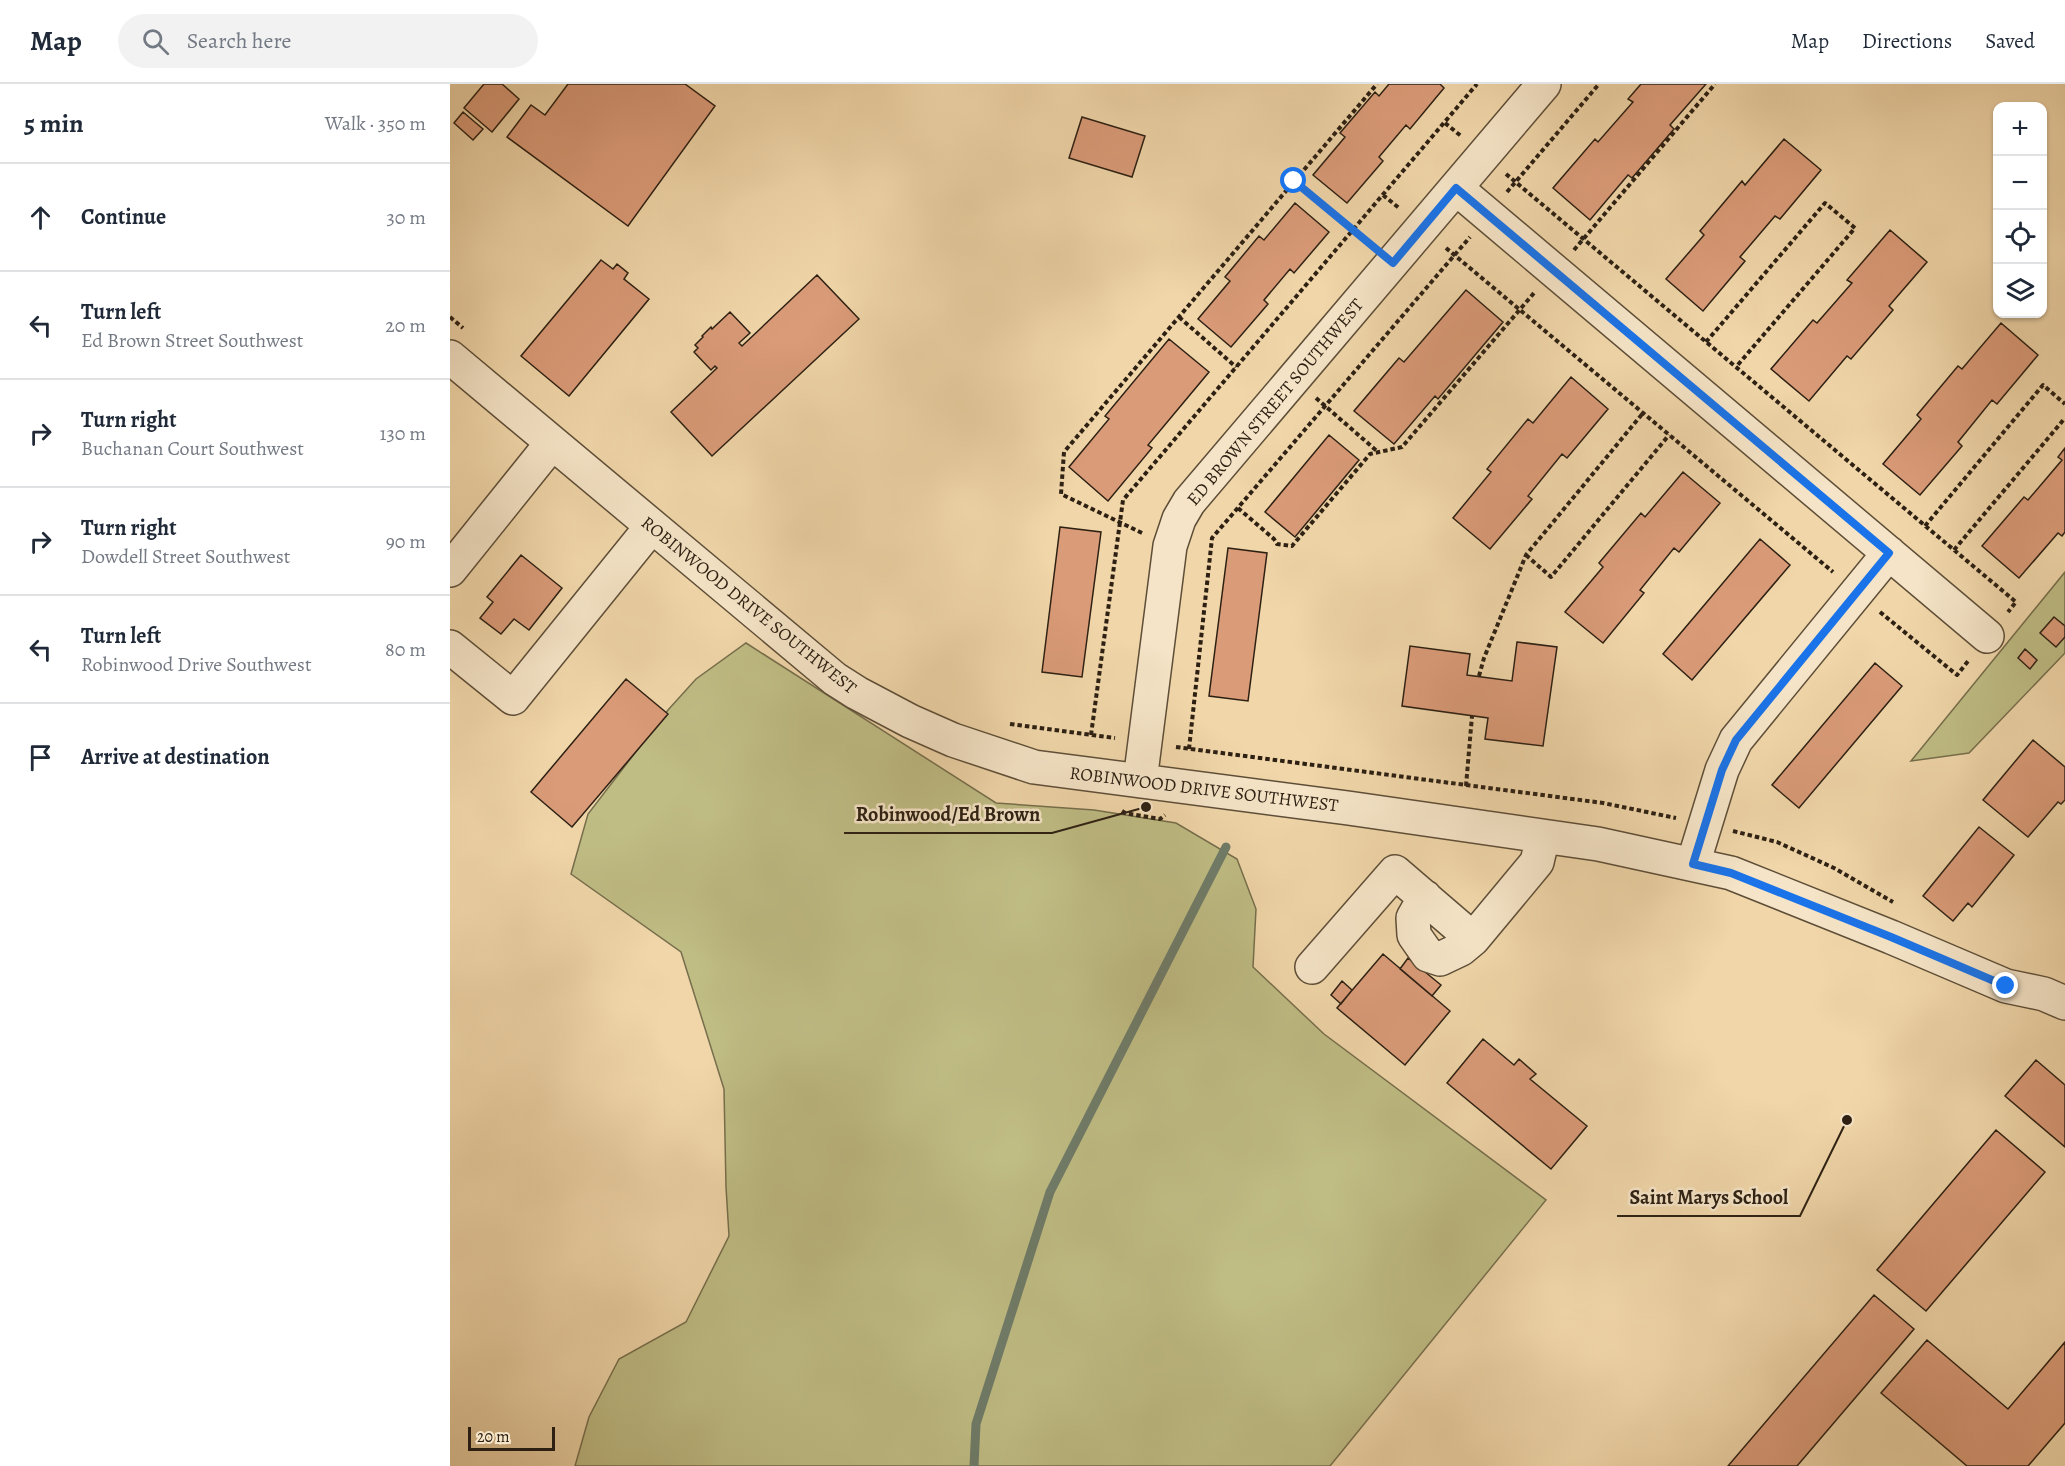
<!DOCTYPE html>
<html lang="en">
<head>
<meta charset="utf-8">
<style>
	:root { --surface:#fff; --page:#f2f2f3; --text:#1f2937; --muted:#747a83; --line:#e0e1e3 }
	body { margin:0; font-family:Alegreya,serif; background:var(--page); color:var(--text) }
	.controls { position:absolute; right:18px; top:18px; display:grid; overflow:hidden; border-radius:12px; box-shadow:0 2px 4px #0004 }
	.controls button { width:54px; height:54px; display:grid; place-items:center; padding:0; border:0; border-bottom:2px solid var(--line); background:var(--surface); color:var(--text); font:30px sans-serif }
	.scale { position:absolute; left:18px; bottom:15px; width:87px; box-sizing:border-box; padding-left:6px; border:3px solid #2d2013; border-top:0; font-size:16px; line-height:21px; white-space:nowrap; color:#2d2013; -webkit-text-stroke:4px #f5e4c7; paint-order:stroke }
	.stop { position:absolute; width:18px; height:18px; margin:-14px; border:4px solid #1a73e8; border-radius:50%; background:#fff }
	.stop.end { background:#1a73e8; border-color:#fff; box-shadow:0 2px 6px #0008 }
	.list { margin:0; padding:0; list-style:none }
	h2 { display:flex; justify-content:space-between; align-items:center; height:78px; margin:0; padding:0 24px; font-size:26px }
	h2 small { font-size:20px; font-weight:400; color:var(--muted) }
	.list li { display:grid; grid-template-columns:39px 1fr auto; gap:18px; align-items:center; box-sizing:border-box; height:108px; padding:0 24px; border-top:2px solid var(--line) }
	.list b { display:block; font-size:22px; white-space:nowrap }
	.list p { margin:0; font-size:20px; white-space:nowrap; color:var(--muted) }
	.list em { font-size:20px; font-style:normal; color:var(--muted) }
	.icon { flex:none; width:33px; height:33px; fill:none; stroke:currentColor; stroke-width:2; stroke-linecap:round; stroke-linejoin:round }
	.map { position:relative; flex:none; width:1615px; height:1382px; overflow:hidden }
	header { display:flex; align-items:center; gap:36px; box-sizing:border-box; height:84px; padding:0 30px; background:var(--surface); border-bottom:2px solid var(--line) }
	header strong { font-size:28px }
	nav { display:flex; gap:33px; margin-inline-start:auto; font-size:21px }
	.search { width:420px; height:54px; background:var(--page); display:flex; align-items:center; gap:15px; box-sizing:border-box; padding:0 21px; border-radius:33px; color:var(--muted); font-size:22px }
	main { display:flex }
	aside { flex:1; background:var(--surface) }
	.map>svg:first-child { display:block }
	.green { fill:#bfbc84; stroke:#766e4c; stroke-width:1.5 }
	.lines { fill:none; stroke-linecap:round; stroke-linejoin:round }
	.stream { stroke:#6f7c69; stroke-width:9 }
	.building { fill:#da9b78; stroke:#2d2013; stroke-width:1.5 }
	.minor-casing { stroke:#5e4e38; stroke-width:36 }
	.path { stroke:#2d2013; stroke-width:4; stroke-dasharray:4.5 3; stroke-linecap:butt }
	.minor { stroke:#f5e4c7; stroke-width:33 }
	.route { stroke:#1a73e8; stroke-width:8 }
	.labels { text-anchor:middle; stroke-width:5; stroke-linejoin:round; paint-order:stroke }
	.street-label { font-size:18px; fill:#2d2013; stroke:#f5e4c7 }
	.leader { fill:none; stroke:#2d2013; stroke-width:2 }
	.callout-dot { fill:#2d2013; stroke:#f5e4c7; stroke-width:2 }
	.callout-label { font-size:20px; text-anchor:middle; font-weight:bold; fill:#2d2013; stroke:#f5e4c7; stroke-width:5; stroke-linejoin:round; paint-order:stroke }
</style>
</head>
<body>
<header>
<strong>Map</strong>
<div class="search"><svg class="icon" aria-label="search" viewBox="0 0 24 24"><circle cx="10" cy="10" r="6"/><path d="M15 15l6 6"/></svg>Search here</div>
<nav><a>Map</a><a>Directions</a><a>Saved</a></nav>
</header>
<main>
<aside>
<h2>5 min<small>Walk · 350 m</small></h2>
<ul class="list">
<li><svg class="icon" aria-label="ahead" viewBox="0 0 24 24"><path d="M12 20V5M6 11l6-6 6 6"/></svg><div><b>Continue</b></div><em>30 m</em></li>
<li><svg class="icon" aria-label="left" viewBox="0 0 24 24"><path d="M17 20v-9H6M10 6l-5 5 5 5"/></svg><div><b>Turn left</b><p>Ed Brown Street Southwest</p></div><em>20 m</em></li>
<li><svg class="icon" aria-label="right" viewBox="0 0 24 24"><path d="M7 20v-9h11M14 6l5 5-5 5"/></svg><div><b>Turn right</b><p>Buchanan Court Southwest</p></div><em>130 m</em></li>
<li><svg class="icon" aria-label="right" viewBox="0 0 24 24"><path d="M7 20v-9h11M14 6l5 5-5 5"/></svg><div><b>Turn right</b><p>Dowdell Street Southwest</p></div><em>90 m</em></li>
<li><svg class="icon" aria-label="left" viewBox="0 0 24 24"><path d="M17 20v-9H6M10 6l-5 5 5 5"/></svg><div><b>Turn left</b><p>Robinwood Drive Southwest</p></div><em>80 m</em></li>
<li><svg class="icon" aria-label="arrive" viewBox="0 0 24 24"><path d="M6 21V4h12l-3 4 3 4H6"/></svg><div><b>Arrive at destination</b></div></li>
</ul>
</aside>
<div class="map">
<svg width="1615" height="1382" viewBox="0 0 1615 1382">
	<rect width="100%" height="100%" fill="#f0d6a9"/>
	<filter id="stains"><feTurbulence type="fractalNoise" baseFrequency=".00333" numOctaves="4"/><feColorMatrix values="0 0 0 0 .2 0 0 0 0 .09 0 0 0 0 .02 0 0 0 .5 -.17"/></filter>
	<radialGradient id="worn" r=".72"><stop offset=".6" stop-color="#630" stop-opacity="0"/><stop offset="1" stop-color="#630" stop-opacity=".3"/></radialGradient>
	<!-- green -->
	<path class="green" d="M1615,488V569L1519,669L1461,677Z
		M296,559L546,719L644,726L726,739L787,775L806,825L803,883L874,950L1096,1116L880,1382H125L139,1333L169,1275L236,1238L279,1152L276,1103L274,1005L231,868L121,790L138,730L218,626L246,595Z"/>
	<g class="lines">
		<!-- stream -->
		<path class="stream" d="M524,1382L526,1340L600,1108L776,763"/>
	</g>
	<!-- building -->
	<path class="building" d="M34,0H52L69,15L42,48L14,24Z
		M118,0H235L265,22L178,142L57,53L81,21L95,31Z
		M939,0H990L994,4L960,45L956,41L929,73L933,77L897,119L863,91L895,53L890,49L925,8L929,12Z
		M1191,0H1256L1220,41L1224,45L1182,94L1178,91L1140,136L1103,104L1145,55L1148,58L1183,18L1178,15Z
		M13,28L33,45L23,56L4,39Z
		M632,33L695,52L682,93L619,74Z
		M1334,55L1371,86L1330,135L1325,132L1290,173L1295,177L1253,227L1216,195L1254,151L1250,147L1292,97L1295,101Z
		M845,119L879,148L844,189L840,185L814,216L818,220L781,263L748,235L780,197L775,193L809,152L814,156Z
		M1440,146L1477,178L1439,222L1443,226L1401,275L1397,272L1359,317L1321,285L1363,236L1367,239L1402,199L1397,196Z
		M151,176L163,185L167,180L178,189L174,195L199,215L119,312L71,272Z
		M367,191L409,235L262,372L221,328L267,284L265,282L261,286L244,268L248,264L245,261L253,253L252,252L261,243L262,245L280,228L300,249L289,259L292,262Z
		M1016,206L1053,238L988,315L985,312L944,360L904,327L949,274L954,278Z
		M1551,239L1588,271L1547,320L1542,316L1508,358L1512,362L1470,411L1433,380L1471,335L1467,331L1508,282L1512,285Z
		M719,255L759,288L698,361L702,364L658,417L619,383L659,335L655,332Z
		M1121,293L1158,325L1117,374L1112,370L1078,412L1082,415L1040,465L1003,434L1041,388L1037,385L1078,335L1083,339Z
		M879,351L909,376L845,453L815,428Z
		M1615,364V448L1612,452L1608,449L1569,494L1532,462L1574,413L1578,416L1612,376L1608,373Z
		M1233,388L1270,419L1229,468L1224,464L1190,506L1194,509L1153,559L1115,528L1153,483L1149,479L1191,429L1195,433Z
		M610,443L651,448L632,593L592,588Z
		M1310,455L1340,481L1242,596L1213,570Z
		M778,464L817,469L798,617L759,612Z
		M71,471L112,504L79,546L64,535L51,550L30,534L43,518L37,513Z
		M1604,533L1615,542V553L1606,563L1590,549Z
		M1067,558L1107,563L1093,662L1035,655L1038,634L952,622L960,562L1020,570L1017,591L1062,597Z
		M1575,565L1587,576L1580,585L1568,574Z
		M1425,579L1452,602L1349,724L1322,701Z
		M176,595L218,630L122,743L81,708Z
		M1583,656L1615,683V716L1611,720L1608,718L1578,753L1533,716Z
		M1529,743L1564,771L1522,823L1518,819L1503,837L1473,812Z
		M933,870L1000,927L955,981L887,924Z
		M958,874L991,901L982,912L950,885Z
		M892,897L902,906L891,920L881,911Z
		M1033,955L1064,981L1069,975L1086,990L1080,995L1137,1042L1101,1085L997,999Z
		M1586,976L1615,1001V1063L1555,1012Z
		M1546,1046L1595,1088L1476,1227L1427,1186Z
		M1424,1211L1464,1245L1347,1382H1278Z
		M1477,1256L1558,1325L1615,1258V1339L1578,1382H1517L1431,1309Z"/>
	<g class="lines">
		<defs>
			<path id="minor" d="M1006,104L1537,552
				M0,273L385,595L407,609L460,637L503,656L584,683L898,724L1148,760L1281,789L1441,853L1556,902L1594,910L1615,919
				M0,486L102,359
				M0,563L63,614L202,442
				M690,697L720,462L729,435L739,418L1094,0
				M1243,780L1272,686L1286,656L1439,469
				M975,813L963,834L964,851L978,871L990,875L1011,865L1023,855
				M862,883L945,788L1023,855L1087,778L1093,752"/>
		</defs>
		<!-- minor casing -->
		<use href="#minor" class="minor-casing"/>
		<!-- path -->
		<path class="path" d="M995,39L1011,52
			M1056,90L1566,518L1558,528
			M844,97L920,160
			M1057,108L1149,0
			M933,111L949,124
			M996,164L1383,488
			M1124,166L1265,0
			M0,233L13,244
			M729,233L786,283
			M1256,258L1375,119L1405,144L1286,283
			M866,314L928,368
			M788,424L824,455L827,460L842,462L920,370L952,363L1084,209
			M1475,442L1593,301L1615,320
			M692,449L611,410L614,368L927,0
			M1504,466L1615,334
			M1076,471L1101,493L1219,351
			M1430,528L1507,591L1519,576
			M1029,592L1034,574L1076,471L1193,329
			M560,640L665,654
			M641,651L673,416L1027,0
			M726,663L1100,712L1153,719L1226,734
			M739,665L762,454L1020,153
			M1016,702L1022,632
			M672,727L675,729L710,735L715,731
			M1283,747L1327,758L1384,784L1443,818"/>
		<!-- minor -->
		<use href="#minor" class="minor"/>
	</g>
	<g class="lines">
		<!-- route -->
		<path class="route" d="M844,97L943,179L1006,104L1439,469L1286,656L1272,686L1243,780L1281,789L1441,853L1556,902"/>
	</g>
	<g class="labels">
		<!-- street labels -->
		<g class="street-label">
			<text transform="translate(825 318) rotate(-50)" y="6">ED BROWN STREET SOUTHWEST</text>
			<text transform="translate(299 521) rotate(39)" y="6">ROBINWOOD DRIVE SOUTHWEST</text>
			<text transform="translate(754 705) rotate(7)" y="6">ROBINWOOD DRIVE SOUTHWEST</text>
		</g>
	</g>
	<!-- callouts -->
	<path class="leader" d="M696 723L602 749H394M1397 1036L1350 1132H1167"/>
	<g class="callout-dot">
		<circle cx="696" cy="723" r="6"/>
		<circle cx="1397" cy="1036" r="6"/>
	</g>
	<g class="callout-label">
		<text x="498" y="737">Robinwood/Ed Brown</text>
		<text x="1259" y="1120">Saint Marys School</text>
	</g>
	<rect width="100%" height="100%" filter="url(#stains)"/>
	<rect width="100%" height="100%" fill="url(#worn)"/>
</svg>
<div class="controls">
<button>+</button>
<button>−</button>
<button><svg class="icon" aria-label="locate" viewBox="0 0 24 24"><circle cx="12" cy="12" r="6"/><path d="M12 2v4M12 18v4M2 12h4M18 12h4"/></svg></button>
<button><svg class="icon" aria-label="layers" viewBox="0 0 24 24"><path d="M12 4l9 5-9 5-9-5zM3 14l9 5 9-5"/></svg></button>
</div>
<div class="scale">20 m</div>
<div class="stop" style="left:844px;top:97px"></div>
<div class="stop end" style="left:1556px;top:902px"></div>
</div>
</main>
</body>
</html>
